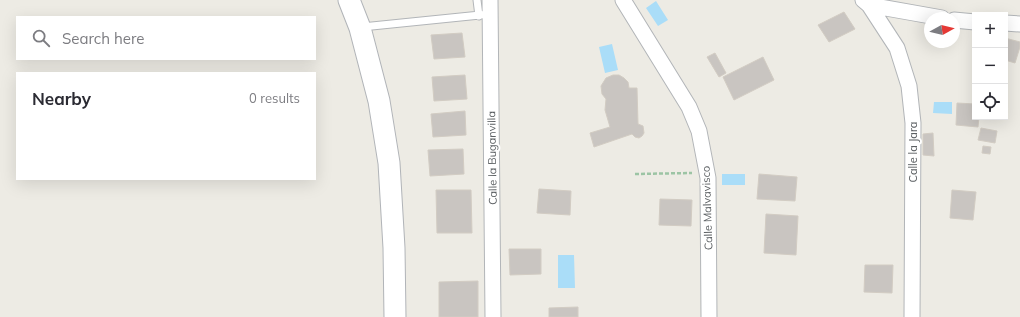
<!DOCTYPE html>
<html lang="en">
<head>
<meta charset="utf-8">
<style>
	:root { --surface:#fff; --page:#f2f2f3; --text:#2b2b33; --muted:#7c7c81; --line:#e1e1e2 }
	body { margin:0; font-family:Mulish,sans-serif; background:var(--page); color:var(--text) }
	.controls { position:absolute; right:12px; top:12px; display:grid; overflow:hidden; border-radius:0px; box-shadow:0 4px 16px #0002 }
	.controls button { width:36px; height:36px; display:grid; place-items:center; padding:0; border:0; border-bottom:1px solid var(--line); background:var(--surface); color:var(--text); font:20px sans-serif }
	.compass { position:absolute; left:924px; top:12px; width:36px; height:36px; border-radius:50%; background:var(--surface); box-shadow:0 4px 16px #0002; rotate:82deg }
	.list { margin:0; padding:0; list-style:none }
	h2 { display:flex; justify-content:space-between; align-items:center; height:52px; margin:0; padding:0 16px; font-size:17px }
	h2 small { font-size:13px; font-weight:400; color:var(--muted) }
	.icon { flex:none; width:22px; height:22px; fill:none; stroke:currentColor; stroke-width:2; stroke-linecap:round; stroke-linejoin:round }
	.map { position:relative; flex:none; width:1020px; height:317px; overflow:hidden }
	.search { position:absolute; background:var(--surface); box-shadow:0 4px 16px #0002; left:16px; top:16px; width:300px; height:44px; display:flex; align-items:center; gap:10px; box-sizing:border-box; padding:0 14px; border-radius:0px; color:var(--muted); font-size:15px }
	.panel { position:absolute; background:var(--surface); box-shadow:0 4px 16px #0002; left:16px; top:72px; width:300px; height:108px; border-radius:0px }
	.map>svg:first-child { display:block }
	.water { fill:#aaddf8 }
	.building { fill:#c9c5c1; stroke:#d2ccc3 }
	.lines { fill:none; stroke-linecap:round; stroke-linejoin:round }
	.service-casing { stroke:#b2b5b8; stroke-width:9 }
	.minor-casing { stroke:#b2b5b8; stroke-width:17 }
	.secondary-casing { stroke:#b1b4b8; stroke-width:23 }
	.path { stroke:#9cc4a4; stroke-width:2.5; stroke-dasharray:4 2; stroke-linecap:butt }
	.service { stroke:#fff; stroke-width:7 }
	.minor { stroke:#fff; stroke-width:15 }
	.secondary { stroke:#fff; stroke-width:21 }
	.labels { text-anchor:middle; stroke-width:4; stroke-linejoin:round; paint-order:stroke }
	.street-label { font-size:11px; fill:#5c6063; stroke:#fff }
</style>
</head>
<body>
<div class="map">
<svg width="1020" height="317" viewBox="0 0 1020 317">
	<rect width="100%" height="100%" fill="#edebe4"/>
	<!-- water -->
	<path class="water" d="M656,1L668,20L658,26L646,8Z
		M612,44L618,70L605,73L599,47Z
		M934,102H952V114L933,113Z
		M722,174H745V185H722Z
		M558,255H574L575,288H558Z"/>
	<!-- building -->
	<path class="building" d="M844,12L855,29L829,42L818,25Z
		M462,33L465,57L434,59L431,35Z
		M1005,38L1020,42V47L1015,63L1005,60Z
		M715,53L726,73L719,77L707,57Z
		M763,57L774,80L734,100L723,77Z
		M465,75L467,99L434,101L432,77Z
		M613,75H619L624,78L628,82L629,88H637L638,124L643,126L644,133L642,136L639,138L635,137L632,134L594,147L590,133L610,127L605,110L606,99L602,94L601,86L606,78Z
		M957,103L975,104V117H979L978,127L956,125Z
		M465,111L466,135L433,137L431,114Z
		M981,128L997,131L995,143L978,140Z
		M933,133L934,156L923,155V134Z
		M983,146L991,147L990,154L982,153Z
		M463,149L464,174L430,176L428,150Z
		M759,174L797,177L795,201L757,199Z
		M539,189L571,191L570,215L537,213Z
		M436,190H471L472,233H437Z
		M952,190L976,192L973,220L950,218Z
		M660,199L692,200L691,226L659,225Z
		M766,214L798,216L796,255L764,253Z
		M509,249H541V274L510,275Z
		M865,265H893L892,293L864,292Z
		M478,281V317H439V282Z
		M578,307V317H549V308Z"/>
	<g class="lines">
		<defs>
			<path id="service" d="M477,0L479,16
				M362,27L490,14"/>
			<path id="minor" d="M490,0L493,317
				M623,0L689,107L699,131L708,178L709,317
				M863,0L869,5L897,48L909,86L913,123L912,317
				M869,5L942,18
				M954,20L975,22
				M1005,23L1020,24"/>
			<path id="secondary" d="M349,0L360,28L379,101L389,163L394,248L395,317"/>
		</defs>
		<!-- service casing -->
		<use href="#service" class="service-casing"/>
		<!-- minor casing -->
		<use href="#minor" class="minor-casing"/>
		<!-- secondary casing -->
		<use href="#secondary" class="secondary-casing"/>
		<!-- path -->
		<path class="path" d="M635,174L692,173"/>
		<!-- service -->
		<use href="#service" class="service"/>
		<!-- minor -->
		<use href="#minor" class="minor"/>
		<!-- secondary -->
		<use href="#secondary" class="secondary"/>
	</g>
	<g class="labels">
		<!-- street labels -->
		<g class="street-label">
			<text transform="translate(913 152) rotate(-90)" y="4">Calle la Jara</text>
			<text transform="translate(492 158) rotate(-91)" y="4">Calle la Buganvilla</text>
			<text transform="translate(707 208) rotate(-92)" y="4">Calle Malvavisco</text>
		</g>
	</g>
</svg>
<div class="controls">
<button>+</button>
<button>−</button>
<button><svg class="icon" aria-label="locate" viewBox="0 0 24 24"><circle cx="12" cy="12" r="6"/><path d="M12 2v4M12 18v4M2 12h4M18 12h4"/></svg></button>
</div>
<svg class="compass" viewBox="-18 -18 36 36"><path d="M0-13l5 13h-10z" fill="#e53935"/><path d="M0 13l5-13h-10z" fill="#7c7c81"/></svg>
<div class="search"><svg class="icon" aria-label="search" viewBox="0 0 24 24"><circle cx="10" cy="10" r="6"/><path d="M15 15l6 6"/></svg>Search here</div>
<section class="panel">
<h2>Nearby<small>0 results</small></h2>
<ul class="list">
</ul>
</section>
</div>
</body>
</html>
